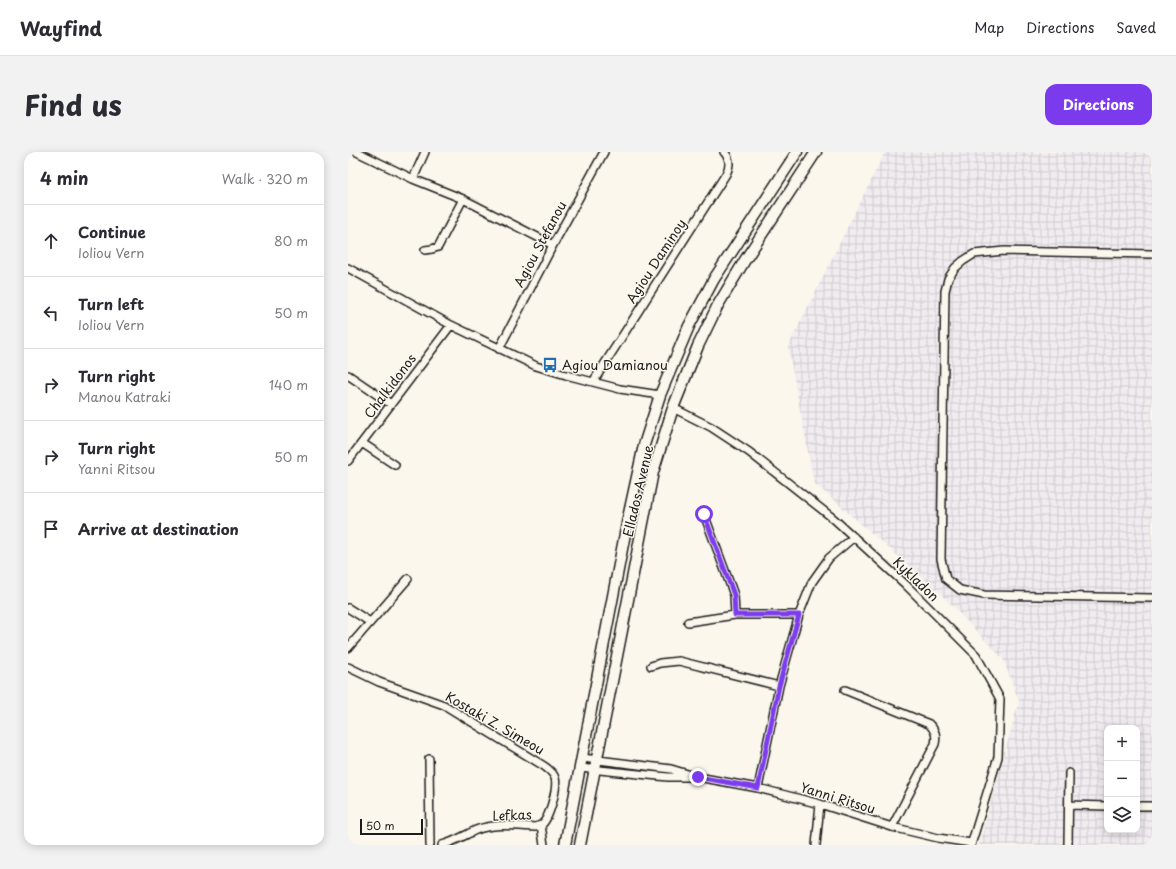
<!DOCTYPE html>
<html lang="en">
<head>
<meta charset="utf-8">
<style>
	:root { --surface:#fff; --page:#f2f2f3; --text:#2b2b33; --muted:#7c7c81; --line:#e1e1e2; --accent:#7c3aed }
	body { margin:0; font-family:"Playpen Sans",sans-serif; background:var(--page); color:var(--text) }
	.controls { position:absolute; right:12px; bottom:12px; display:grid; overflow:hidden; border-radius:8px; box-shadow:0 2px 10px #0003 }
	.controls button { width:36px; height:36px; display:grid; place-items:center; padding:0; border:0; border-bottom:1px solid var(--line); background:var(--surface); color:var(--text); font:20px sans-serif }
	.scale { position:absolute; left:12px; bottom:10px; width:63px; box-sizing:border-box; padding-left:4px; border:2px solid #1c1c1c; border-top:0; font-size:11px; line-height:14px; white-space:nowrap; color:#1c1c1c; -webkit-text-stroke:3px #fbf7ec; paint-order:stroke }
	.stop { position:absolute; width:12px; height:12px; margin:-9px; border:3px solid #7c3aed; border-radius:50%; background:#fff }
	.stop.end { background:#7c3aed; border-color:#fff; box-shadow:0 1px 4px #0008 }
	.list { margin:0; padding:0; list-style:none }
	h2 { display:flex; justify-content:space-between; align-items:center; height:52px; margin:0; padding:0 16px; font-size:17px }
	h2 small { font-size:13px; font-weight:400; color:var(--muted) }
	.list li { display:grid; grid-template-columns:26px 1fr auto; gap:12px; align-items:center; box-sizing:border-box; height:72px; padding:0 16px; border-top:1px solid var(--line) }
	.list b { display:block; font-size:15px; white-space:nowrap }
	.list p { margin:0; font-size:13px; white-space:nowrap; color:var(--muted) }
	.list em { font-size:13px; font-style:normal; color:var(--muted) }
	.icon { flex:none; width:22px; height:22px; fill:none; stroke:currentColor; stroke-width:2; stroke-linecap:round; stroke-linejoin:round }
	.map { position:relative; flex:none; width:804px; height:693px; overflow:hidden; border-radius:12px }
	header { display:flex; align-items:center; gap:24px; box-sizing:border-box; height:56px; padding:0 20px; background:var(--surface); border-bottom:1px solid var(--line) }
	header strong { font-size:19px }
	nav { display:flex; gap:22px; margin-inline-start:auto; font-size:14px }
	.intro { display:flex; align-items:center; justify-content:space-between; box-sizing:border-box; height:96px; padding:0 24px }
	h1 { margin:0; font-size:28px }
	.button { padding:10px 18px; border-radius:12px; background:var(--accent); color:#fff; font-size:14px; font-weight:700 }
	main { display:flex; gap:24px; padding:0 24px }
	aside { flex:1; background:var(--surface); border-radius:12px; box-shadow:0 2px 10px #0003 }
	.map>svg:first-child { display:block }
	.industrial { fill:url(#industrial-grid); fill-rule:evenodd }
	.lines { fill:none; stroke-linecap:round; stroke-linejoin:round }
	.minor-casing { stroke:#1c1c1c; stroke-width:10 }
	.secondary-casing { stroke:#1c1c1c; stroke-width:13 }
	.minor { stroke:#fbf7ec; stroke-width:7 }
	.secondary { stroke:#fbf7ec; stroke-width:10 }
	.route { stroke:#7c3aed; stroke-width:5 }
	.labels { text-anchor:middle; stroke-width:3; stroke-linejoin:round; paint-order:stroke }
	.street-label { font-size:13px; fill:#1c1c1c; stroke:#fbf7ec }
	.poi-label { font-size:13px; fill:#1c1c1c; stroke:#fbf7ec; text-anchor:start }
</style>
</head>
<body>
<header>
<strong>Wayfind</strong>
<nav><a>Map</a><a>Directions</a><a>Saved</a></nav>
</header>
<div class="intro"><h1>Find us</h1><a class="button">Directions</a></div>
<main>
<aside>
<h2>4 min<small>Walk · 320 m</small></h2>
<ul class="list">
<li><svg class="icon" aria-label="ahead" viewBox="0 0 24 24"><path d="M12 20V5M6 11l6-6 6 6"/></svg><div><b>Continue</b><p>Ioliou Vern</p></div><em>80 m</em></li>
<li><svg class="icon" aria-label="left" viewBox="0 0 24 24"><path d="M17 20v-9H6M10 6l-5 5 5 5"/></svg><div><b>Turn left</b><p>Ioliou Vern</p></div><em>50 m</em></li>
<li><svg class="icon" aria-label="right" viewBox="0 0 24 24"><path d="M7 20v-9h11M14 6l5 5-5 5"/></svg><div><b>Turn right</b><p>Manou Katraki</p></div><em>140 m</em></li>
<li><svg class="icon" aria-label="right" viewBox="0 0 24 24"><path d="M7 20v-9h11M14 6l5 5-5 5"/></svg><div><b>Turn right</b><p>Yanni Ritsou</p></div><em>50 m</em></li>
<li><svg class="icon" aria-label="arrive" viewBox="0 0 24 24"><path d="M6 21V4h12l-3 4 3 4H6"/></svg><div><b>Arrive at destination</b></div></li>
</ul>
</aside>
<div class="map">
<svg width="804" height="693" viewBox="0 0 804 693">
	<defs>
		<pattern id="industrial-grid" width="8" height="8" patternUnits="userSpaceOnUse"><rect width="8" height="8" fill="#f1ecf0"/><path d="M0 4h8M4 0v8" fill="none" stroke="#cecacd"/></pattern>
	</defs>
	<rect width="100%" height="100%" fill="#fbf7ec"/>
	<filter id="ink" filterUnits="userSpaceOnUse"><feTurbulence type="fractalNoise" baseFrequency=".025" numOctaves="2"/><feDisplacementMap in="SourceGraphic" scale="8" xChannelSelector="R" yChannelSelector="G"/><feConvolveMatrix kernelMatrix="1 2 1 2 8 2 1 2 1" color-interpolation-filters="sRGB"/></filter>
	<g filter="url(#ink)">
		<!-- industrial -->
		<path class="industrial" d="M537,0H804V693H631L671,549L655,507L589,438L466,331L440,195ZM759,576H789V678H759Z"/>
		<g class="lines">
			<defs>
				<path id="minor" d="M9,0L65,27L115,47L205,93
					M65,27L77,0
					M77,98L84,97L90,95L115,47
					M804,102L656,99L626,102L615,109L607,116L600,127L597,139L593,407L598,427L612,438L636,443L804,446
					M0,116L103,173L188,214L218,223L272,237L312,243
					M151,197L205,93L256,0
					M0,223L43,252
					M245,230L378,22C382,14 383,7 376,0
					M325,256L363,275L401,300L486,367L557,432L628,503L652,547L650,605L623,693
					M14,291L47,313
					M0,309L103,173
					M356,362L386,443L387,463
					M0,456L22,470
					M340,470L387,463H451
					M0,496L60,427
					M303,514L312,511L331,509L431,534
					M0,515L31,530L96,553L196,614C200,617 205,620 207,626C210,635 201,668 193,673C191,674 189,674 187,675C168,674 146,671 128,678C117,683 106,690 94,693
					M497,538L581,572C587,578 589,583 587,592L544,675
					M234,606L323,617L350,625L410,636L472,652L544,675L590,686L623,691
					M81,607L82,693
					M232,616L320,625H342
					M410,636L431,534L451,463L464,430L481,406L506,385
					M721,653L759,654
					M789,654H804
					M193,673L196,693
					M468,693L472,652
					M720,693L721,621"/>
				<path id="secondary" d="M217,693L280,366L296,293L312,243L341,174L366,127L449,0
					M232,693L305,320L325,256L350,194L370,153L397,108L468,0"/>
			</defs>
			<!-- minor casing -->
			<use href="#minor" class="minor-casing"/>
			<!-- secondary casing -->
			<use href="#secondary" class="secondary-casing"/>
			<!-- minor -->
			<use href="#minor" class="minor"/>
			<!-- secondary -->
			<use href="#secondary" class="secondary"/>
		</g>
	</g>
	<g class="lines" filter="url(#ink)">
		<!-- route -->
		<path class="route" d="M350,625L410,636L431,534L451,463H387L386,443L356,362"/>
	</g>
	<!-- icons -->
	<defs>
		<symbol id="bus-bare" viewBox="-9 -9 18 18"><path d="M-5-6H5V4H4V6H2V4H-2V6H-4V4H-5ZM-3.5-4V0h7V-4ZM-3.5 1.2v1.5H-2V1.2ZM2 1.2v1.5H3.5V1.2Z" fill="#1f6fb2" stroke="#fbf7ec" stroke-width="2.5" paint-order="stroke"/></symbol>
	</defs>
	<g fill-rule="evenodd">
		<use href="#bus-bare" x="191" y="202" width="22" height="22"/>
	</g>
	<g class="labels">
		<!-- street labels -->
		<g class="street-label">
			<text transform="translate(192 92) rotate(-62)" y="5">Agiou Stefanou</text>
			<text transform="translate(308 109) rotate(-57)" y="5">Agiou Daminoy</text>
			<text transform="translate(42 234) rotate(-53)" y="5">Chalkidonos</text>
			<text transform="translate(290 339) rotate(-77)" y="5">Ellados Avenue</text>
			<text transform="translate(568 427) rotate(44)" y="5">Kykladon</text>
			<text transform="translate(147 571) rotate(30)" y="5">Kostaki Z. Simeou</text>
			<text transform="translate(490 646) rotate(17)" y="5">Yanni Ritsou</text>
			<text transform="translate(164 663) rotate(-2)" y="5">Lefkas</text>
		</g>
		<!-- poi labels -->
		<g class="poi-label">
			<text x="214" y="218">Agiou Damianou</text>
		</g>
	</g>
</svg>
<div class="controls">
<button>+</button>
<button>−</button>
<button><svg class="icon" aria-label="layers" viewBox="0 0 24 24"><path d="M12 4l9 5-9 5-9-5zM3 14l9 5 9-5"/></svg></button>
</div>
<div class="scale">50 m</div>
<div class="stop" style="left:356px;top:362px"></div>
<div class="stop end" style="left:350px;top:625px"></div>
</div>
</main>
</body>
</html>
